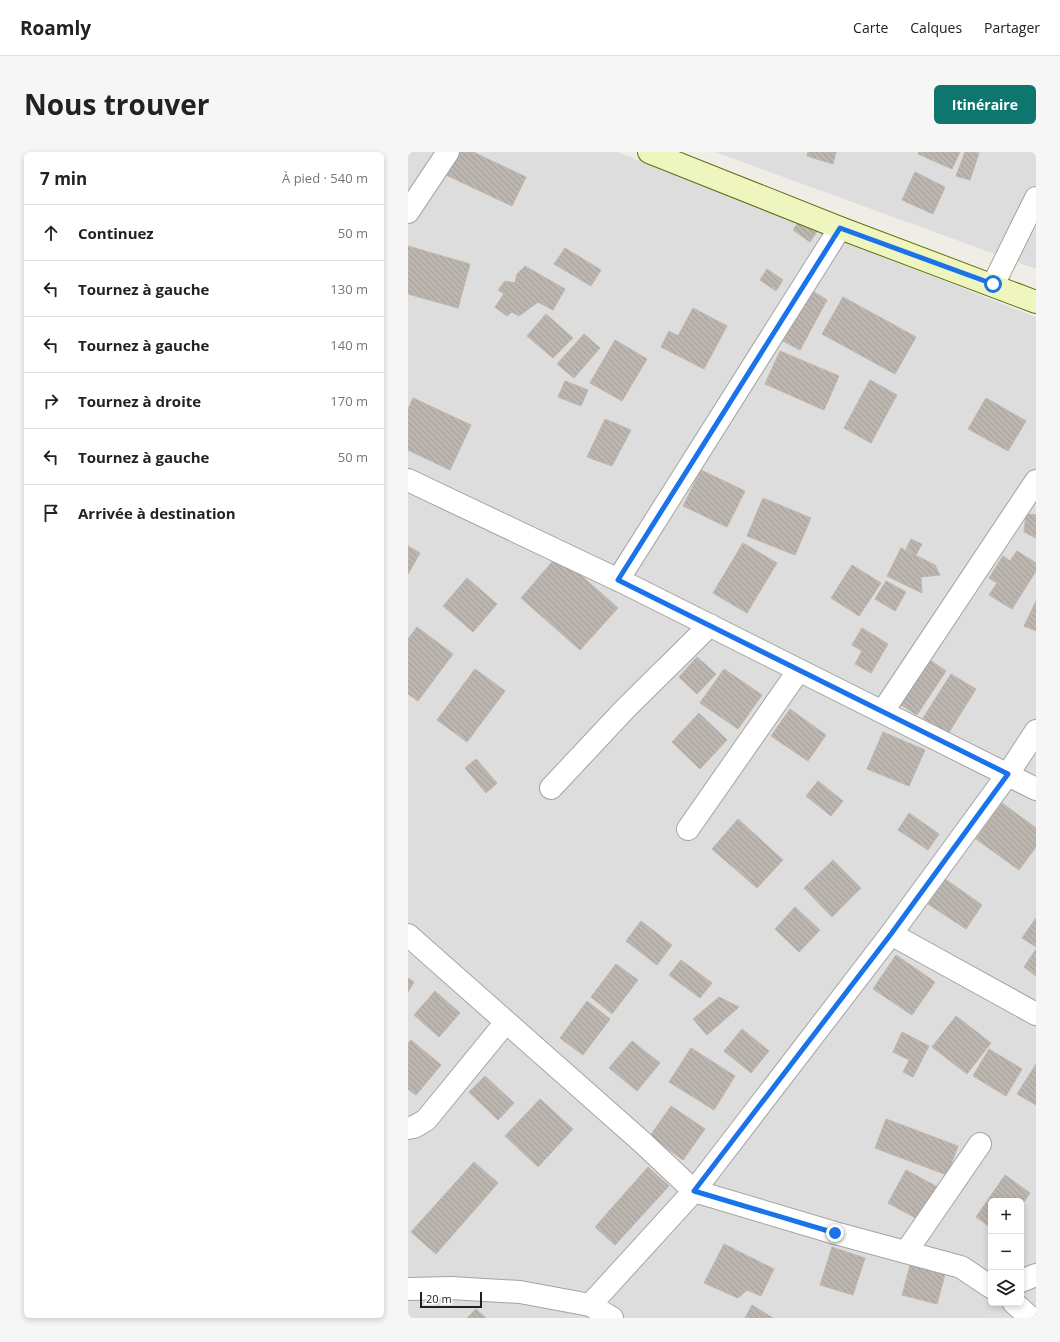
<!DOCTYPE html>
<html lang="fr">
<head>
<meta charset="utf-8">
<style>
	:root { --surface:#fff; --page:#f6f6f6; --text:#222; --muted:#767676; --line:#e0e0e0; --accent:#0f766e }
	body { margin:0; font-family:"Open Sans",sans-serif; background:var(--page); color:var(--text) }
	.controls { position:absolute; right:12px; bottom:12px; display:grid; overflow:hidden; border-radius:6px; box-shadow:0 2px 6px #0003 }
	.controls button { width:36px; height:36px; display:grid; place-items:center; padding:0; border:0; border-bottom:1px solid var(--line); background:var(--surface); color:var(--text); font:20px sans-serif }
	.scale { position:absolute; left:12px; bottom:10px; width:62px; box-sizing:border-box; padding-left:4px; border:2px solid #202020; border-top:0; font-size:11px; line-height:14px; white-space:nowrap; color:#202020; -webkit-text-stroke:3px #fff; paint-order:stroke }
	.stop { position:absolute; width:12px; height:12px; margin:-9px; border:3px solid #1a73e8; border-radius:50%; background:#fff }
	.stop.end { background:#1a73e8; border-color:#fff; box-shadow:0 1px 4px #0008 }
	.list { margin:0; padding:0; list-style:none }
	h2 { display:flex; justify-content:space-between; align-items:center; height:52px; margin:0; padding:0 16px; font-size:17px }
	h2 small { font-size:13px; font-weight:400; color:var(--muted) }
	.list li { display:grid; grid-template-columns:26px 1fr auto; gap:12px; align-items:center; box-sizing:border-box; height:56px; padding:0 16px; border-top:1px solid var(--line) }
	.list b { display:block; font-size:15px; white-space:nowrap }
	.list em { font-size:13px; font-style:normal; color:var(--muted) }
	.icon { flex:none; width:22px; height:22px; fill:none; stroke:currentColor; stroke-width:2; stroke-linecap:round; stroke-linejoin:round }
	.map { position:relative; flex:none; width:628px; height:1166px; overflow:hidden; border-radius:6px }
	header { display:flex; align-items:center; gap:24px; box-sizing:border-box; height:56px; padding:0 20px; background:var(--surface); border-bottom:1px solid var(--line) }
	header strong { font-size:19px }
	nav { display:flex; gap:22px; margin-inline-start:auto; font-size:14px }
	.intro { display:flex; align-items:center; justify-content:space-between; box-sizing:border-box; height:96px; padding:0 24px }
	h1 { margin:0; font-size:28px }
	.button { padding:10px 18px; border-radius:6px; background:var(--accent); color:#fff; font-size:14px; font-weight:700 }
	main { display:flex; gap:24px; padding:0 24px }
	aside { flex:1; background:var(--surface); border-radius:6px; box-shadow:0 2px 6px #0003 }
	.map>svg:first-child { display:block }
	.residential { fill:#dedddd; fill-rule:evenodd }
	.building { fill:url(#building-back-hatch); stroke:#c0b5aa }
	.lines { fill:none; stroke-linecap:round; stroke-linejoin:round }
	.street-casing { stroke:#a4a4a4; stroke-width:24 }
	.secondary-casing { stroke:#60710d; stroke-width:24 }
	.street { stroke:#fff; stroke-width:22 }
	.secondary { stroke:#eff5bf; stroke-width:22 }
	.route { stroke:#1a73e8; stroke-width:5 }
</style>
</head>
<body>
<header>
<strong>Roamly</strong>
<nav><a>Carte</a><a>Calques</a><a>Partager</a></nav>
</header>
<div class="intro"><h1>Nous trouver</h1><a class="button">Itinéraire</a></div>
<main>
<aside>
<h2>7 min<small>À pied · 540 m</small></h2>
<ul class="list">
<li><svg class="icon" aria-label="ahead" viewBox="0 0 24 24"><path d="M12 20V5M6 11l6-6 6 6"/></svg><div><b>Continuez</b></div><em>50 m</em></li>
<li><svg class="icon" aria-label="left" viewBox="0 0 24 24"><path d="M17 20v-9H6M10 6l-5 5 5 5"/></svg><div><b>Tournez à gauche</b></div><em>130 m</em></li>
<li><svg class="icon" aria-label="left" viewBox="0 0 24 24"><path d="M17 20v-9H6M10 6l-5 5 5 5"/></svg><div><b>Tournez à gauche</b></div><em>140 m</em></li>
<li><svg class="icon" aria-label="right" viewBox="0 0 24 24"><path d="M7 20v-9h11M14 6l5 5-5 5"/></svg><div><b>Tournez à droite</b></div><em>170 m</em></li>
<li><svg class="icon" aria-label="left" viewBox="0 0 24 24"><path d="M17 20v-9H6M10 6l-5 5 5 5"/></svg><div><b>Tournez à gauche</b></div><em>50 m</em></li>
<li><svg class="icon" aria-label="arrive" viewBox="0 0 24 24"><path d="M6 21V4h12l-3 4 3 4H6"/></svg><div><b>Arrivée à destination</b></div></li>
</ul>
</aside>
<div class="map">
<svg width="628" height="1166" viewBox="0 0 628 1166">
	<defs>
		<pattern id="building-back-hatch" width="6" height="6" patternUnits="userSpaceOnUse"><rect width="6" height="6" fill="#bdb6b0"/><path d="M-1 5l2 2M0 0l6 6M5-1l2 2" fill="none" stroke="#a29c97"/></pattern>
	</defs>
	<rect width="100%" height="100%" fill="#f0ede7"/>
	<!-- residential -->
	<path class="residential" d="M0,0H209L628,165V1166H0ZM583,1049H613V1151H583Z
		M307,0H628V117Z"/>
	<!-- building -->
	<path class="building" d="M49,0H65L118,25L104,54L38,23Z
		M400,0H428L425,12L399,4Z
		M511,0H552L544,17L510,2Z
		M557,0L571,1L562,28L548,24Z
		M507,20L537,35L525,62L494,48Z
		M398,58L416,69L402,90L385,78Z
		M0,94L62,112L50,156L0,142Z
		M157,96L193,118L183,134L146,112Z
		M117,114L157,137L145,158L130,150L111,164L104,160L99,164L87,155L96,142L90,138L97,129L107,131L109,122Z
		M359,117L375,128L368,139L352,128Z
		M403,138L419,148L392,198L375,189Z
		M435,145L508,185L487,222L414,182Z
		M285,156L319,174L296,217L253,195L261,179L270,184Z
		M138,162L165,186L145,206L119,184Z
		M176,182L192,196L166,226L149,212Z
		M207,188L239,207L214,249L182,231Z
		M372,199L431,224L416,258L357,232Z
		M462,228L489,243L463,291L436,276Z
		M157,229L180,238L173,254L150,245Z
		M5,246L63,273L42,318L0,298V257Z
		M578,246L618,269L600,299L560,277Z
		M197,267L223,278L204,314L179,305Z
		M293,318L337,339L319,375L275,354Z
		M355,346L403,366L387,403L339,384Z
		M618,362L628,363V386L616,380Z
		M503,387L514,392L508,403L498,397Z
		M335,391L369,411L339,461L305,441Z
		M0,394L12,401L0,422Z
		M493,396L527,413L532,423L513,425L514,441L479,424Z
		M609,399L628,411V419L604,457L581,443L589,431L581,426L595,404L602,409Z
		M150,403L210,456L172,498L113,446Z
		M444,413L473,431L451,464L423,446Z
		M59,426L89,452L65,480L35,454Z
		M478,429L498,440L487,459L467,447Z
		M628,449V479L616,474Z
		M9,475L45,502L10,549L0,542V487Z
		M454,476L480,492L463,521L447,512L454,499L444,493Z
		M289,505L308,522L289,542L271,525Z
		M519,506L538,519L509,563L490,551Z
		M67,517L97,539L59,590L29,568Z
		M316,517L354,543L330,577L292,551Z
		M543,522L568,537L540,582L515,566Z
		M382,557L418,583L400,609L363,584Z
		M291,561L319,588L292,617L264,590Z
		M475,580L517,598L501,634L459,617Z
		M68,607L89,631L78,641L57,616Z
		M410,629L435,649L423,664L398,644Z
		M594,651L628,676V695L611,718L568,687Z
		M501,661L531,682L520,698L490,678Z
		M330,667L375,708L349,736L304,697Z
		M425,708L453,736L424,765L396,736Z
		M537,727L574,753L558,777L520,752Z
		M387,755L412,778L391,800L367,777Z
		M628,766V795L614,786Z
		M233,769L264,793L249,813L218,789Z
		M628,797V824L616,815Z
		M488,803L527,830L504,863L465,837Z
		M273,808L304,831L292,846L261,823Z
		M208,812L230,828L204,862L183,845Z
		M0,826L6,830L0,840Z
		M27,839L52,861L31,885L6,863Z
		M311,845L331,855L299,883L285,867Z
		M179,849L202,867L175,903L152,886Z
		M548,864L583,891L559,922L524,895Z
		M334,877L361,899L343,921L316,899Z
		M494,880L521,894L505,925L495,920L501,908L485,900Z
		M3,888L33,913L8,943L0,937V891Z
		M224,889L252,911L229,939L201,916Z
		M283,896L327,924L306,958L261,930Z
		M581,897L614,917L598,944L565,924Z
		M628,912V953L609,942Z
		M77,924L106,951L90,968L61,940Z
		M132,947L165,977L130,1015L97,984Z
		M263,954L297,977L275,1008L242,984Z
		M478,967L550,994L539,1023L467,996Z
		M66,1010L90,1031L28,1102L3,1080Z
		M240,1015L261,1034L207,1093L187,1075Z
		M498,1018L535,1038L517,1071L480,1051Z
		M597,1023L622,1041L613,1054V1049H583V1076L568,1065Z
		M316,1092L366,1117L353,1144L339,1138L330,1146L296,1131Z
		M424,1095L457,1106L445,1143L412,1133Z
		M504,1106L539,1115L529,1152L494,1143Z
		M344,1153L365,1166H337Z
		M68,1157L78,1166H59Z"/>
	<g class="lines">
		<defs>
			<path id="street" d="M0,60L40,0
				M585,133L628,46
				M0,328L219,432L628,637
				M210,428L432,76
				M475,559L628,329
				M143,636L217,557L302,473
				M280,677L391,518
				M483,782L628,862
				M0,783L234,990L286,1039L427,1081L553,1115L583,1135
				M0,976L6,975L18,968L98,870
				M498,1100L572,992
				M613,1129L628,1123
				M0,1137L43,1136L112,1140L182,1153L204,1166
				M606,1151L623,1166
				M182,1153L286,1039L483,782L600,622L628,579"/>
			<path id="secondary" d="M241,0L432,76L628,150"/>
		</defs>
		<!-- street casing -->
		<use href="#street" class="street-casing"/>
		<!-- secondary casing -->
		<use href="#secondary" class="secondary-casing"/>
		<!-- street -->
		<use href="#street" class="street"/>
		<!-- secondary -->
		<use href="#secondary" class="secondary"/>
	</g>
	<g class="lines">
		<!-- route -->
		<path class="route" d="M427,1081L286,1039L483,782L600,622L210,428L432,76L585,132"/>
	</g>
</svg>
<div class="controls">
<button>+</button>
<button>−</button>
<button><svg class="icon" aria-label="layers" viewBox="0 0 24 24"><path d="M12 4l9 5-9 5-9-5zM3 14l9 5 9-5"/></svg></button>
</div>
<div class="scale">20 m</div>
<div class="stop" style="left:585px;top:132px"></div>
<div class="stop end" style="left:427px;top:1081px"></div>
</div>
</main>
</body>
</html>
